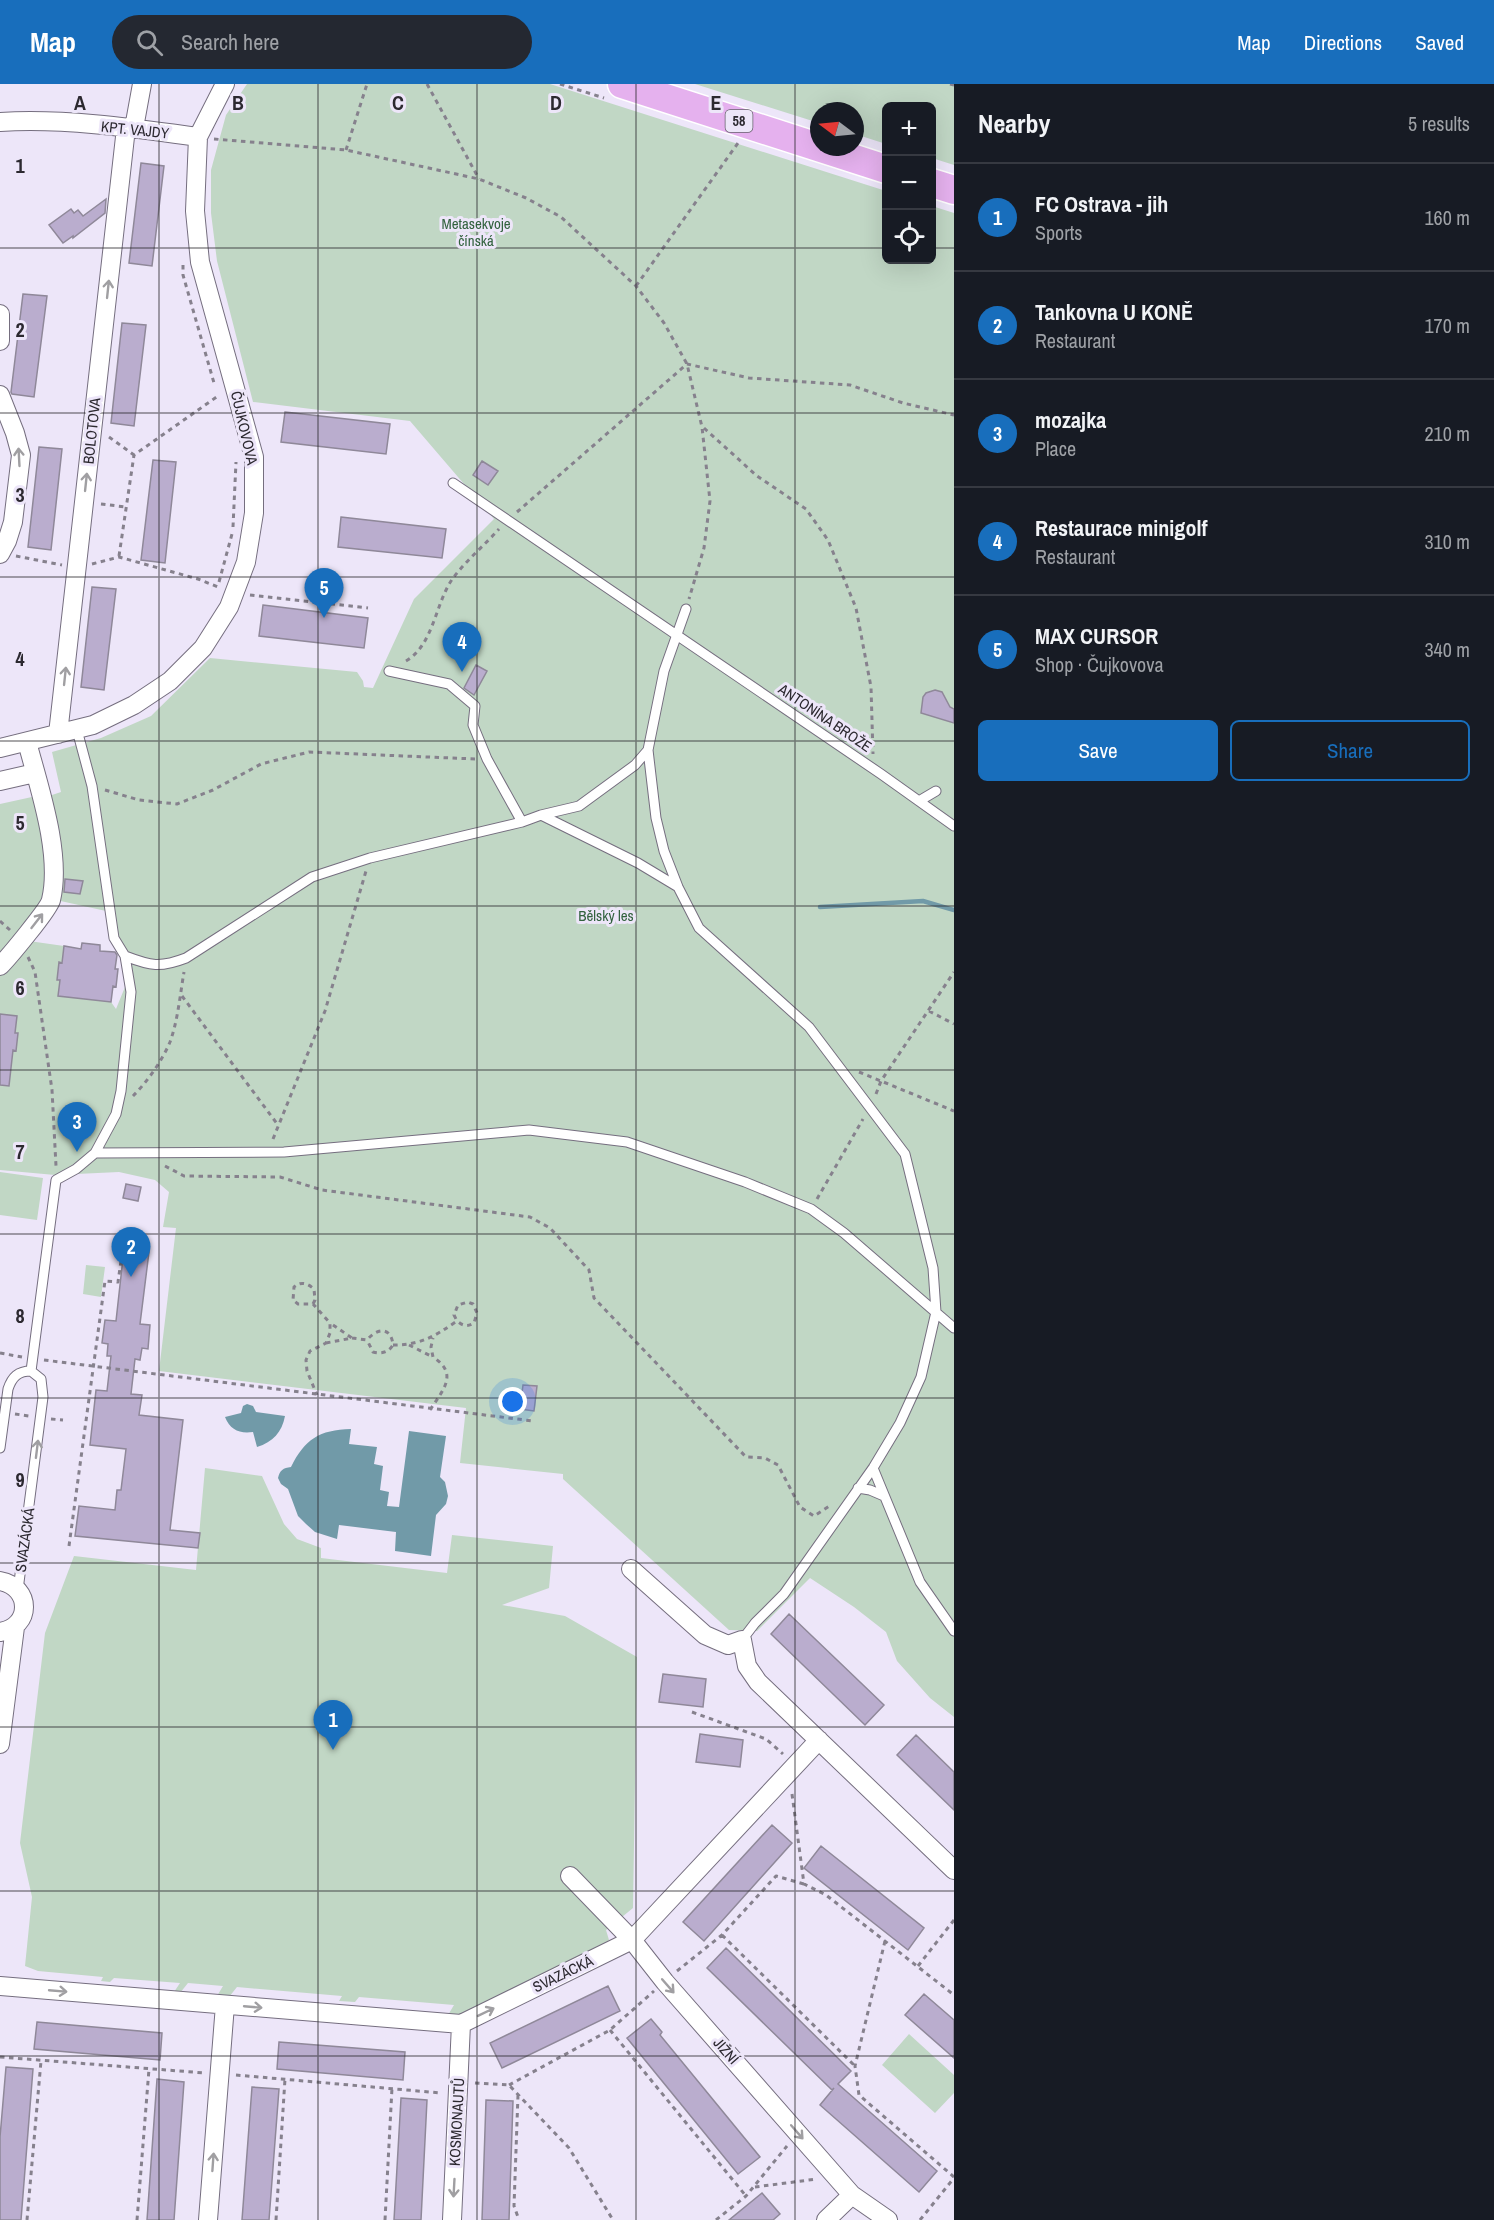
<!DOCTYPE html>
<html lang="en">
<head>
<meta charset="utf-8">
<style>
	:root { --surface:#171b24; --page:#242831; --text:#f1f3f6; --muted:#9ea1a6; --line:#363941; --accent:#186ebc }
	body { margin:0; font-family:"Archivo Narrow",sans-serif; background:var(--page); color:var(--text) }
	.controls { position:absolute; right:18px; top:18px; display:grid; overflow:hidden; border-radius:9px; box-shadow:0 6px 24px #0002 }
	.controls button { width:54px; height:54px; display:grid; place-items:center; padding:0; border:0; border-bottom:2px solid var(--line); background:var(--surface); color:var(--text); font:30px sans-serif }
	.compass { position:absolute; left:810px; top:18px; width:54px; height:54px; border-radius:50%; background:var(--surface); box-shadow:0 6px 24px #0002; rotate:286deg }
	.you { position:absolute; left:513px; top:1318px; width:21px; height:21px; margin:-15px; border:4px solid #fff; border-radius:50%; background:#1a73e8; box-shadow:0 0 0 9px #1a73e833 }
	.badge { display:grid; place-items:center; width:39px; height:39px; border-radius:50%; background:var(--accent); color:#fff; font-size:20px; font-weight:700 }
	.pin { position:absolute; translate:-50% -50px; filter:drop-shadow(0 2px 3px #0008) }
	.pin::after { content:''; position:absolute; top:32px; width:21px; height:18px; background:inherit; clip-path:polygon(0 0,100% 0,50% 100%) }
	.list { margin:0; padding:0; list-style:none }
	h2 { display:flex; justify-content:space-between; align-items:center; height:78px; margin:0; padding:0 24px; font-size:26px }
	h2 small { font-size:20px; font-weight:400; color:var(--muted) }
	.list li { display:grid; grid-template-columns:39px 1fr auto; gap:18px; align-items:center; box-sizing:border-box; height:108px; padding:0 24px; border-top:2px solid var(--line) }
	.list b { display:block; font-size:22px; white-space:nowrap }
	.list p { margin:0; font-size:20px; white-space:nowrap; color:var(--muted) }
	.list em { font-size:20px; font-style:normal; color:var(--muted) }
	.actions { display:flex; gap:12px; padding:18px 24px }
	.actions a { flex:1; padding:14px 0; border:2px solid var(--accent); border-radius:9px; text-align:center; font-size:21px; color:var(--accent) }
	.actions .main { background:var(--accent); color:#fff }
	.icon { flex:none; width:33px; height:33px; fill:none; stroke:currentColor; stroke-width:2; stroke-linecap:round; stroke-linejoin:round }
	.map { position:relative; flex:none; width:954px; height:2136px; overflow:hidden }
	header { display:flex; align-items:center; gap:36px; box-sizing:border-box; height:84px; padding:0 30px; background:var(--accent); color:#fff }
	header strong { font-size:28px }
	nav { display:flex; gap:33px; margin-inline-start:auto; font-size:21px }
	.search { width:420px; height:54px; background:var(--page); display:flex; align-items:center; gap:15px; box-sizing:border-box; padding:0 21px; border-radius:33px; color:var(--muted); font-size:22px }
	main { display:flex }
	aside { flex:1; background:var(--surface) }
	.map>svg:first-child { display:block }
	.green { fill:#c1d7c5 }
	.water { fill:#719aa8 }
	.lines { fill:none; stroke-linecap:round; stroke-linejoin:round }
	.stream { stroke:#719aa8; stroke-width:4.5 }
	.building { fill:#baadce; stroke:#8f8899; stroke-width:1.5 }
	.lane-casing { stroke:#756e7f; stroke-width:11 }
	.street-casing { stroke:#756e7f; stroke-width:20 }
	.primary-casing { stroke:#fff; stroke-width:31 }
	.path { stroke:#86818d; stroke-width:3; stroke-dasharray:4.5 4.5; stroke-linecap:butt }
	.lane { stroke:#fff; stroke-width:9 }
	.street { stroke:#fff; stroke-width:18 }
	.primary { stroke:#e5b1ee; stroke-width:28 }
	.oneway { stroke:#a09fa2 }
	.grid { fill:none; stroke:#2c2930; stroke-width:1.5; stroke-opacity:0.55 }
	.labels { text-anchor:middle; stroke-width:6; stroke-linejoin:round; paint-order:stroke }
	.shield { fill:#ede6f9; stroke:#66626c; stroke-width:1.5 }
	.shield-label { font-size:14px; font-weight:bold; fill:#2c2930 }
	.street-label { font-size:15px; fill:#2c2930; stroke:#ede6f9 }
	.park-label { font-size:15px; fill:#32623e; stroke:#ede6f9 }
	.grid-label { font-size:20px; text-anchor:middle; font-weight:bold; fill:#2c2930; stroke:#ede6f9; stroke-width:6; stroke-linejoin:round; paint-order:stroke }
</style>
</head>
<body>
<header>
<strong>Map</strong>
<div class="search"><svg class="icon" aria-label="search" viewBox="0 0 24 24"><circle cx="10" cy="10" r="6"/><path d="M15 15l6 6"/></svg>Search here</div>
<nav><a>Map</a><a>Directions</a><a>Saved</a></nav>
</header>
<main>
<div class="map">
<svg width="954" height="2136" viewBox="0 0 954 2136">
	<rect width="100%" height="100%" fill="#ede6f9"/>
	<!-- green -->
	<path class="green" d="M247,0H550L886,107V176H932V122L954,129V1633L930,1614L897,1577L886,1548L854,1523L810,1494L757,1547L729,1546L563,1395V1390L460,1379L466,1324L159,1287L176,1144L163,1143L169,1108L155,1096L119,1088L55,1091L0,1086V720L41,711L50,819L22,856L64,862L62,879H59L57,895L60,896L59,912L111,918L116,925L125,903L118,856L106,827L56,816L46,713L61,708L52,668L101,654L151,632L210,574L357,588L363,597L364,603L373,604L414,515L494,435L410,337L253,318L217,177L211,129V86L226,31Z
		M695,0H954V81L932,74V22H886V60L855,50V27H819V39Z
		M0,1088L43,1094L37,1136L0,1131Z
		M86,1181L105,1183L101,1213L83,1210Z
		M205,1384L262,1392L284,1440L297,1455L321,1464V1474L447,1489L452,1451L553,1462L549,1504L502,1521L565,1532L637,1573L633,1824L606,1846L609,1856L603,1864L454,1933L448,1931L454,1921L359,1913L355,1918L339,1917L342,1912L237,1903L229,1913L217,1912L223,1902L188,1899L180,1909L174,1908L180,1899L114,1894L110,1898L101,1897L103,1893L38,1887L25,1882L32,1813L20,1759L45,1549L74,1472L196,1486Z
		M909,1950L954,1991V2009L935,2029L882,1981Z"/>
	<!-- water -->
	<path class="water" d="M247,1320L253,1322L256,1328L285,1332C282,1348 273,1358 257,1363L253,1348C240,1350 230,1346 225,1333L241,1329L243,1322Z
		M351,1345L349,1360L377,1363L374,1380L383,1382L380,1406L389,1408L387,1422L399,1423L409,1347L446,1352L440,1393L445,1398L448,1412L446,1420L436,1431L431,1472L395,1467L396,1448L339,1441L337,1455L315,1448L306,1440L298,1432L288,1405L281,1400L278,1394C280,1386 283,1384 291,1383C305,1355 319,1346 351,1345Z"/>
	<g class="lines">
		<!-- stream -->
		<path class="stream" d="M820,823L923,817L954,826"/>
	</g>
	<!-- building -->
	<path class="building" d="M141,79L164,82L152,182L129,179Z
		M106,115L105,129L73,154V152L63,159L49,141L71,125L74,129L78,126L83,132Z
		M23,210L47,212L34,313L12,310L11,308Z
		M122,239L146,241L134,342L111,339Z
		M285,328L390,340L386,370L281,358Z
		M39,363L62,365L51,466L28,463Z
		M153,376L176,378L165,479L141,476Z
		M482,377L498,387L488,401L473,391Z
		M341,433L446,445L442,474L338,463Z
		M92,503L116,505L104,606L81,603Z
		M263,521L368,534L364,564L259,552Z
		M476,581L487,587L474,611L464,604Z
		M935,606L942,608L950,623L954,625V639L921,629L923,613L926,609Z
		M65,795L83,797L80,810L64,808Z
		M82,859L100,861V867L115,868L117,871L115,885H118L116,903L113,902L111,918L58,912L60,896H57L59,878L62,879L64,862L81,865Z
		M0,930L17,932L15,949H18L16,967L13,966L9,1002L0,1001Z
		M126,1100L141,1103L138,1117L123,1114Z
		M124,1165L149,1168L140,1240L150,1241L148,1265L142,1264L140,1276L135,1275L131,1310L142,1311L139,1331L183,1336L170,1446L200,1449L198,1464L75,1452L79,1422L115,1426L117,1406H121L126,1365L90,1361L96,1306L107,1307L111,1272H107L108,1260L102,1259L105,1236L116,1237Z
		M523,1301L537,1302L534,1327L520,1325Z
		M789,1530L884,1621L865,1641L771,1550Z
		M663,1590L706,1595L703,1623L659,1618Z
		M700,1650L743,1656L740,1683L696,1678Z
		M916,1651L954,1688V1726L897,1671Z
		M772,1741L792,1759L704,1857L683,1838Z
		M821,1762L924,1844L908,1866L804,1784Z
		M726,1864L851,1987L838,2000L937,2087L919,2108L820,2021L834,2004L832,2006L707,1884Z
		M608,1902L620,1927L502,1984L490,1959Z
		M924,1910L954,1936V1974L905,1931Z
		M651,1935L662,1948L660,1951L760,2073L738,2090L627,1954Z
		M37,1938L162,1949L160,1976L34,1965Z
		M279,1958L405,1968L403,1996L277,1985Z
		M6,1983L33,1985L21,2136H0V2053Z
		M157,1995L184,1998L174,2136H147Z
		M252,2003L279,2005L269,2136H242Z
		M401,2014L427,2016L421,2136H394Z
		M486,2016L513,2017L509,2136H482Z
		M762,2109L780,2130L773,2136H729Z"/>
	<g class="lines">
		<defs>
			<path id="lane" d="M453,399L881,690L954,742
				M686,525L664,587L648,666L656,734L664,767L678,803L699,844L809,943L905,1070L933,1184L936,1228L921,1293L900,1339L873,1384L784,1510L755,1539L742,1556
				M919,717L936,707
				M541,731L579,722L635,681L648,666
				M522,738L541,731L638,779L678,803
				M125,872C151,882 160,884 186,874L312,793L370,774L522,738L487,675L473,641L475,622L449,600L389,587
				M95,1069L284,1068L529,1046L627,1058L745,1098L811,1125L844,1149L954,1244
				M31,1287L56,1096L76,1085L95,1069L116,1030L121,1007L131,908L125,872L114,854L92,702L77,646
				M0,1364L8,1305C12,1293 18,1287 31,1287L41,1295L43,1313L18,1506
				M873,1384L920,1498L954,1547
				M858,1404L870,1406L884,1412"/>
			<path id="street" d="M0,38C65,34 133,44 198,53
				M134,44L142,0
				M0,230V257
				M0,311L15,349L21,371L13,438L7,457L0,470
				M58,650L126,44
				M0,664L93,641L134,621L170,597L203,564L229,523L246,478L254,429V373L200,178L195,127L198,53L225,0
				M0,697L35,689
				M0,882C8,874 49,825 51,816C62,770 39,703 27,658
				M631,1485L705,1551L728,1561L742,1556L747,1582L758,1598L954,1786
				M0,1497C32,1503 32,1543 0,1548
				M0,1660L15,1543
				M570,1792L632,1856L665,1898L852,2111L888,2136
				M0,1902L461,1940L632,1856L819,1656
				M208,2136L225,1921
				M452,2136L461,1940
				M826,2136L852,2111"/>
			<path id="primary" d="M622,0L886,85
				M932,99L954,106"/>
		</defs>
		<!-- lane casing -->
		<use href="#lane" class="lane-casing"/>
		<!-- street casing -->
		<use href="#street" class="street-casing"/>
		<!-- primary casing -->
		<use href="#primary" class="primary-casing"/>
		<!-- path -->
		<path class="path" d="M427,0L479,95
			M560,0L604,14
			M950,0L954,1
			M214,55L346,66L479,95L526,114L561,133L636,202L664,239L687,280L702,343L710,417L704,464L689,515
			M346,66L367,0
			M183,181V191L214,299
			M636,202L738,59
			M704,344L757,392L806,425L828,456L856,524L871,603L873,670
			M109,353L134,371
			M101,420L126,423
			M517,428L687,280L749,294L850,301L903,319L954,331
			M233,443L236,378
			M16,472L62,481
			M119,472L134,371L218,312
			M92,480L119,473L198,495L218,503
			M219,498L232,450
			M250,511L368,524
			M406,577C433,561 435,522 451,497C464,478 484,462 499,445
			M105,706L139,716L177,720L213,706L261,680L309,668L476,675
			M0,837L10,846
			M28,873L35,888L52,1006L56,1082
			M182,912L278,1041
			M929,927L954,940
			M859,988L954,1027
			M876,1010L881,997L954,888
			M133,1012C147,998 162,977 170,958C178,936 180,911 184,888
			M273,1055L325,927L366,787
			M165,1082L184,1092L280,1093L322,1106L530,1133L550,1144L589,1186L594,1214L746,1373L765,1374L778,1381L800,1423L814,1432L831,1421
			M817,1115L863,1035
			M313,1220L315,1216L314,1205C307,1199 301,1197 294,1203L293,1216L298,1220H313L330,1239V1249L326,1259L310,1267L306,1276L307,1287L317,1311
			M352,1254L367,1256C377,1244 391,1242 393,1261C388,1269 381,1270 373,1268L367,1256
			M326,1259L352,1254L330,1239
			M393,1261C421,1261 435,1252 457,1237L454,1231L458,1221L468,1218L473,1220L477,1229L474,1239C467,1243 463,1242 457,1237
			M409,1261L433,1273L431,1263L433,1254
			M0,1269L22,1273
			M44,1276L533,1337
			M430,1326C443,1306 459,1290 433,1273
			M15,1330L29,1332
			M51,1335L63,1336
			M69,1462L105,1197L118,1198L125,1149
			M692,1628L766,1655L783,1670
			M792,1710L804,1800L826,1811L954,1911
			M722,1851L855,1982
			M885,1857L855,1982L859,2011L954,2093
			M918,1882L954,1836
			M677,1887L722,1851L776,1792L804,1800
			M610,1946L746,2112
			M0,1973L205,1989
			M236,1991L441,2009
			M475,1999L509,2001L569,2064L613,2136
			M509,2001L610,1946L654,1907
			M518,2011L514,2122L519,2136
			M755,2103L817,2095
			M27,2136L41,1977
			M137,2136L149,1985
			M276,2136L285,1995
			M385,2136L392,2004
			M716,2136L746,2112L787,2062
			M920,2136L954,2094"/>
		<!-- lane -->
		<use href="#lane" class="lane"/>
		<!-- street -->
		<use href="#street" class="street"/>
		<!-- primary -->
		<use href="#primary" class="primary"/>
	</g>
	<!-- one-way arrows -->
	<defs><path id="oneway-shaft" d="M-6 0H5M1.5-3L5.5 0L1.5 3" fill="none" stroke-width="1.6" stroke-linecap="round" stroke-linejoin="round" transform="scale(1.5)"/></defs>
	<g class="oneway">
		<use href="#oneway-shaft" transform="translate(108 205) rotate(-84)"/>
		<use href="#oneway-shaft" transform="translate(19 373) rotate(-93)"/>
		<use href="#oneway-shaft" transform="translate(86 398) rotate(-84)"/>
		<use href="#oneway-shaft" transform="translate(65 592) rotate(-84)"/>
		<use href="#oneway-shaft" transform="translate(37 837) rotate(-52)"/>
		<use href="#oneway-shaft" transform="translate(37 1365) rotate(-83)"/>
		<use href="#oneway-shaft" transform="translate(668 1902) rotate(49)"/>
		<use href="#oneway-shaft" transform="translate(58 1907) rotate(5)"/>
		<use href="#oneway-shaft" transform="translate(253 1923) rotate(5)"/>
		<use href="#oneway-shaft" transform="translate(486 1928) rotate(-26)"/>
		<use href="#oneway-shaft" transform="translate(797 2048) rotate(49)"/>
		<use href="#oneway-shaft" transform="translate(213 2078) rotate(-86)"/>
		<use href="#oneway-shaft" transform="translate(454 2104) rotate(93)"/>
	</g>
	<!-- grid -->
	<path class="grid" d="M159,0V2136M318,0V2136M477,0V2136M636,0V2136M795,0V2136M0,164H886M932,164H954M0,329H954M0,493H954M0,657H954M0,822H954M0,986H954M0,1150H954M0,1314H954M0,1479H954M0,1643H954M0,1807H954M0,1972H954"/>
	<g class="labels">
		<!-- shield labels -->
		<rect class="shield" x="725.5" y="26" width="27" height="22" rx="4.5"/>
		<g class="shield-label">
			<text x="739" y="42">58</text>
		</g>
		<!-- street labels -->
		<g class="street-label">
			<text transform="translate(135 46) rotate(6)" y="5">KPT. VAJDY</text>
			<text transform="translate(244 344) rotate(77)" y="5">ČUJKOVOVA</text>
			<text transform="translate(92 347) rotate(-84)" y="5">BOLOTOVA</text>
			<text transform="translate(825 634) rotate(34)" y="5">ANTONÍNA BROŽE</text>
			<text transform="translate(25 1456) rotate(-82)" y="5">SVAZÁCKÁ</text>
			<text transform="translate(563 1890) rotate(-26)" y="5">SVAZÁCKÁ</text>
			<text transform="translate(726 1967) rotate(49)" y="5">JIŽNÍ</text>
			<text transform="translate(457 2038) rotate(-87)" y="5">KOSMONAUTŮ</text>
		</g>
		<!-- park labels -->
		<g class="park-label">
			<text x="476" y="145">Metasekvoje<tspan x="476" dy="17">čínská</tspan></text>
			<text x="606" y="837">Bělský les</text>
		</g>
	</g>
	<g class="grid-label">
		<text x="80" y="26">A</text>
		<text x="238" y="26">B</text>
		<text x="398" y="26">C</text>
		<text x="556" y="26">D</text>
		<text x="716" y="26">E</text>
		<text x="20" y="89">1</text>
		<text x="20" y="253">2</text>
		<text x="20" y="418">3</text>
		<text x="20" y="582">4</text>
		<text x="20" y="746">5</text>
		<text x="20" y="911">6</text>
		<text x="20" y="1075">7</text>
		<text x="20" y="1239">8</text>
		<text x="20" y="1403">9</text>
	</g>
</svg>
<div class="controls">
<button>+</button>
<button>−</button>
<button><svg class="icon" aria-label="locate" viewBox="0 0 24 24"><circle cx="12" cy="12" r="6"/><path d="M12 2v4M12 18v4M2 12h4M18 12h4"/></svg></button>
</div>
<svg class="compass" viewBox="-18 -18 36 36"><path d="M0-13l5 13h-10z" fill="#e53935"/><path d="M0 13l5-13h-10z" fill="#9ea1a6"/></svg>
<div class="you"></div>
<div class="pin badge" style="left:333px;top:1666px">1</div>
<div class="pin badge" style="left:131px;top:1193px">2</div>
<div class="pin badge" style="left:77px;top:1068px">3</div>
<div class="pin badge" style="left:462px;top:588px">4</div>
<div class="pin badge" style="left:324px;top:534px">5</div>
</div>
<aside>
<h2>Nearby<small>5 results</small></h2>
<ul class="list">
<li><span class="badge">1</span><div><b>FC Ostrava - jih</b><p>Sports</p></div><em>160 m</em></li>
<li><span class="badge">2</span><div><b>Tankovna U KONĚ</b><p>Restaurant</p></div><em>170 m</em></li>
<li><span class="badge">3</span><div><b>mozajka</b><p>Place</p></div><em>210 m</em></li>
<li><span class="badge">4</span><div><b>Restaurace minigolf</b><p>Restaurant</p></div><em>310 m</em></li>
<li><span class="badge">5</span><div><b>MAX CURSOR</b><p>Shop · Čujkovova</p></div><em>340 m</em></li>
</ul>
<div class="actions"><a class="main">Save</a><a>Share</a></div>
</aside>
</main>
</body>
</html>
